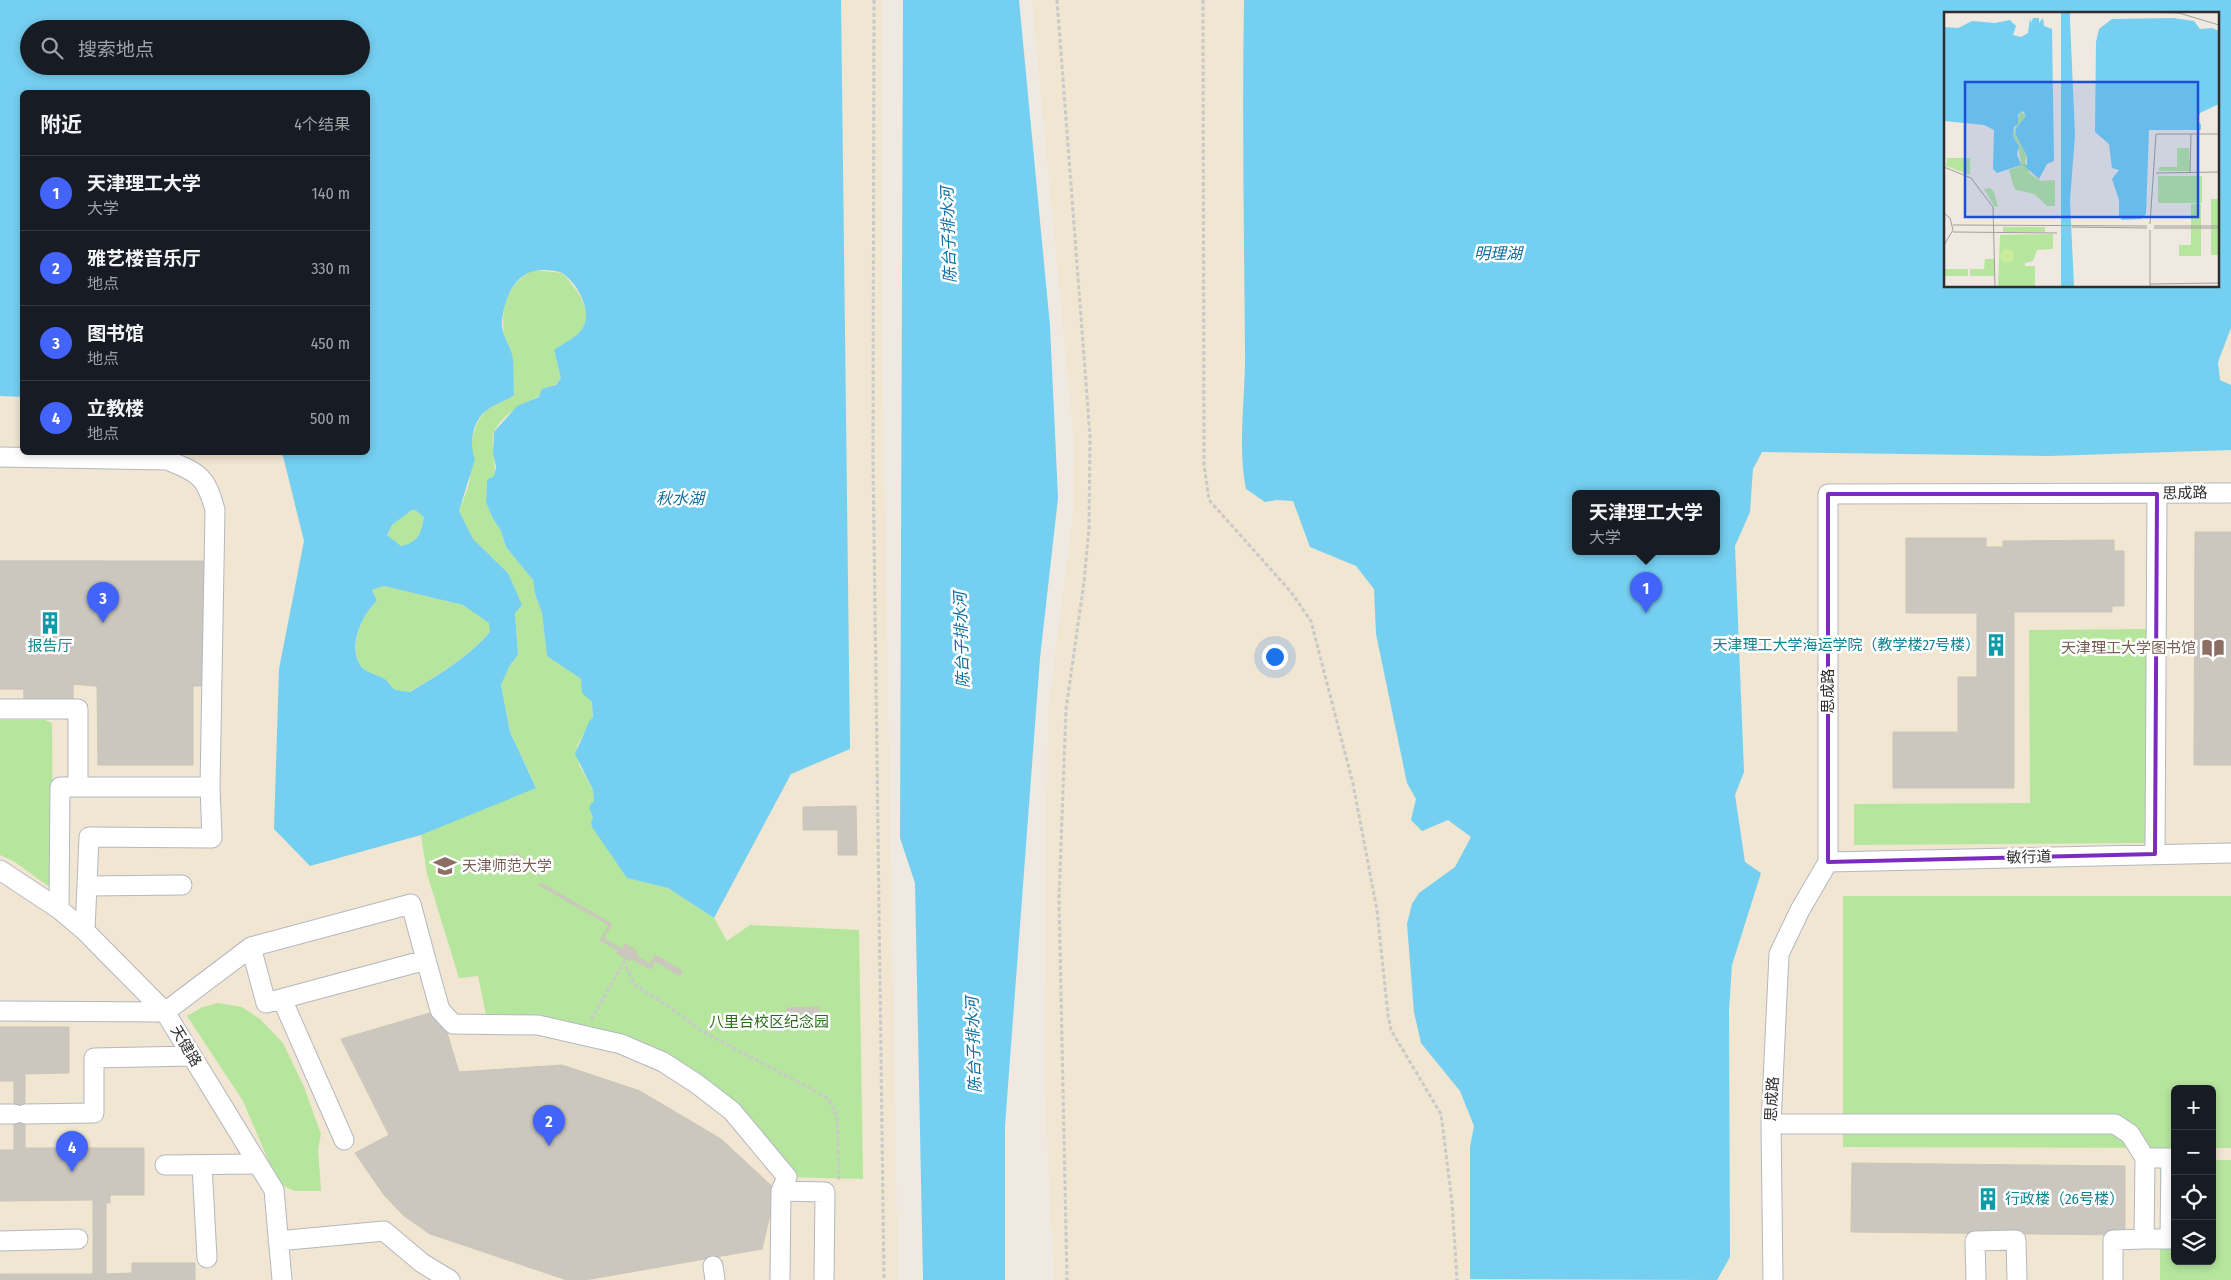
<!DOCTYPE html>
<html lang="zh">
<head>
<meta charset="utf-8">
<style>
	:root { --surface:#171b24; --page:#20242c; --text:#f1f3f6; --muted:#9ea1a6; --line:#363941; --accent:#4264fb }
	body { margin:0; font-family:"Fira Sans Condensed","Noto Sans SC",sans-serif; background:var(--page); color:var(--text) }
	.controls { position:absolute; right:15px; bottom:15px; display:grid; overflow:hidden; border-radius:8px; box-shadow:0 2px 8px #0003 }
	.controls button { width:45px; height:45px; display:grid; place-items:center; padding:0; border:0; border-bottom:1px solid var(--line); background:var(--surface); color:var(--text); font:25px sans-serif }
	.you { position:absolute; left:1274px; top:656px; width:18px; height:18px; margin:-12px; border:4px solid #fff; border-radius:50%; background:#1a73e8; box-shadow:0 0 0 8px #1a73e833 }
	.badge { display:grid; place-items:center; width:32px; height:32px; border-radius:50%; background:var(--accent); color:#fff; font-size:16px; font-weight:700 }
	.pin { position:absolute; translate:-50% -41px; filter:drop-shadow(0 1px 2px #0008) }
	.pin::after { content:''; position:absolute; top:26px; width:18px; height:15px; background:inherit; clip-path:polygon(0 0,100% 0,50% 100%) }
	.popup { position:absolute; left:1572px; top:490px; width:148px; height:65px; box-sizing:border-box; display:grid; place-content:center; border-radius:8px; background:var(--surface); filter:drop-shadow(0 1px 4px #0005); font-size:16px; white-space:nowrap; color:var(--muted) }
	.popup b { font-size:19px; color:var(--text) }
	.popup::after { content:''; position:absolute; left:50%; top:100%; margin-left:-10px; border:10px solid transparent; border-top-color:var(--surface) }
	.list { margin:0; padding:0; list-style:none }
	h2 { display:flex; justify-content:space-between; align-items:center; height:65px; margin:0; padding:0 20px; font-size:21px }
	h2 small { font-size:16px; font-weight:400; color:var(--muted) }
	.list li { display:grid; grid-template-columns:32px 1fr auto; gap:15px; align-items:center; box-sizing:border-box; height:75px; padding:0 20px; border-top:1px solid var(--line) }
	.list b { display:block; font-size:19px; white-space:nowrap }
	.list p { margin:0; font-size:16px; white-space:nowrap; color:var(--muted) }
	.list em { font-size:16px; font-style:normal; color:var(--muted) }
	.icon { flex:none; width:28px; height:28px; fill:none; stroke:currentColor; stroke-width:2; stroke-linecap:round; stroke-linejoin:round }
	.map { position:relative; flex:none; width:2231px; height:1280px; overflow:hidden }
	.search { position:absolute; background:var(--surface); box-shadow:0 2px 8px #0003; left:20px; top:20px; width:350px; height:55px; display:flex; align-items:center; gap:12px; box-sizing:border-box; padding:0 18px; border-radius:28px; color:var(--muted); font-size:19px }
	.panel { position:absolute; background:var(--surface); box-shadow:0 2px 8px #0003; left:20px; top:90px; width:350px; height:365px; border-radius:8px }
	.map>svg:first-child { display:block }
	.education { fill:#f0e6d1; fill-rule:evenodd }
	.green { fill:#b6e59e }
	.water { fill:#75cff0; fill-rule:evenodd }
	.building { fill:#cbc7bf; stroke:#cbc5ba }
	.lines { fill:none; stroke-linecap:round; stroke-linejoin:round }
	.minor-casing { stroke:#b4b7c1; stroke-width:21 }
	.path { stroke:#c9c9c9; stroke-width:3; stroke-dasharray:4 2.5; stroke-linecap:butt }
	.minor { stroke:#fff; stroke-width:19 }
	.marked { fill:none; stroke:#7b2cbf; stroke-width:4; stroke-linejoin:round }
	.labels { text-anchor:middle; stroke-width:5; stroke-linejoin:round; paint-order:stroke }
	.street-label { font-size:15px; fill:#2e2e2e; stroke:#fff }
	.culture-label { font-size:15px; fill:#0d838f; stroke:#fff; text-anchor:end }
	.education-label { font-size:15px; fill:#785e54; stroke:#fff; text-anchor:end }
	.park-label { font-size:15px; fill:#2c6e1b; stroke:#fff }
	.water-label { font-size:16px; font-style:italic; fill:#0d6fa3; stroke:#fff }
	.inset-road { fill:none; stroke:#a29e99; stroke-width:1 }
	.view { fill:#1d4ed8; fill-opacity:0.15; stroke:#1d4ed8; stroke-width:2.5 }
	.inset-edge { fill:none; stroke:#2e2e2e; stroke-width:2.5 }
</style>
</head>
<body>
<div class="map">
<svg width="2231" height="1280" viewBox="0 0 2231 1280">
	<rect width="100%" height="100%" fill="#efe9e1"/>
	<!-- education -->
	<path class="education" d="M0,0H882L881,289L898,1280H0ZM29,29H361V66H29ZM22,92H368V452H22Z
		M1032,0H2231V1280H1054L1044,1075L1048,712L1073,514L1074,443ZM1945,14H2217V286H1945ZM1576,494H1716V552H1576ZM2175,1089H2212V1261H2175Z"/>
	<!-- green -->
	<path class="green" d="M533,270L562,273C578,290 600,317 575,337C569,342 561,345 554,350L561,378C543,402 511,401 495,430C489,440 497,464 494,476L487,480L486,502L492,517L501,531L506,547L533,580L535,594L542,613L547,656L581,679L583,693L592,702L593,717L577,746L579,765L593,790L594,801L589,808L627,878L668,888L714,918L727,941L750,925L859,930L863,1179L787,1177L732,1111L621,1044L488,1024L478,976L459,978L427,874L421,835L536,787L510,732L501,685L510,665L518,655L515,612L508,573L473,539L459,511C463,500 469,488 470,477C472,455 468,432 484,413C489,407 506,401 514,395C510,350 483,298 533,270Z
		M412,510H415L424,517C421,533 419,542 401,546L387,536L392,525Z
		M384,586L463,605L490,623V632C469,657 438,675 409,692C405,691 398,691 394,689C390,686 388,680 383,678C375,674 366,673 360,665C349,645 362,614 377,601L372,590Z
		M2146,629L2147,843L1854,845V804L2030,803L2029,630Z
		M0,720H45L52,723L53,883L48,886L15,862L0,855Z
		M1843,896H2231V1148H2212V1089H2175V1148L1843,1147Z
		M218,1003L242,1007L260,1019L283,1043L304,1087L321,1134L318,1149L321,1191H294L278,1183L243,1101L187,1016L203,1007Z
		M2160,1160H2175V1261H2212V1160H2231V1280H2160Z"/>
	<!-- water -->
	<path class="water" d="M0,0H841L850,749L791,774L714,918L668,888L627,878L592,827L591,822L593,817L589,808L591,804L545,783L591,804L594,801L593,790L575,754L589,722L593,717L592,702L582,693L581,679L547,656L542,613L535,594L533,580L506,547L501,531L492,517L486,502L487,480L494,476L496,467L493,453L494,432L517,406L539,397L542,389L556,385L561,378L554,350C565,342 581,336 585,323C590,306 576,282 562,273C558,271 549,270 543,270C516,270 505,296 502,320C500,334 512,347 513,360C514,372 513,383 514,395C505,402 494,404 486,411C472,421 469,445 475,459L459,511L473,539L508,573L522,605L515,613L518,655L510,665L501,685L510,732L536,788L421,835L310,866L274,829L279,669L304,541L283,456L278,453L368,452V92H22V397L0,396ZM29,29H361V66H29ZM412,510H415L424,517C421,533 419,542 401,546L387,535L392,525ZM384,586L463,605L489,623L490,632C469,657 438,675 410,692C405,691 398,691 394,689C390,686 388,680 383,678C375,674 366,673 360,665C348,646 362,614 377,601L372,590Z
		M903,0H1019L1050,326L1058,498L1040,658L1005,1126V1280H923L915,883L900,838Z
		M1244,0H2231V328L2218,362L2220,380L2231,385V450L2049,456L1762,452L1753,469L1750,512L1735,546L1744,772L1735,795L1745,862L1761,873L1732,965L1729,1010L1730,1257L1717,1280L1470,1279V1147L1474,1126L1460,1091L1421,1043L1414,1012L1407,924L1412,904L1419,893L1455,867L1471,837L1448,820L1422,831L1411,820L1416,799L1407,783L1376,634L1374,589L1356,566L1310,547L1293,501L1277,500L1265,502L1246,489C1237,446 1246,394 1245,349C1244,233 1242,116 1244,0ZM1945,14H2217V286H1945ZM1576,494H1716V552H1576Z"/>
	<!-- building -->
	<path class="building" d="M2195,532H2231V765H2194Z
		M1906,538H1986V547H2003V541L2114,540V551H2124V606H2112V612H2014V788H1893V732H1958V677H1977V613H1906Z
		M0,561H205V686H193V765H98L97,686L73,684V702H24V689H0Z
		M0,561H102L97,686L73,684V702H24V689H0Z
		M856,806L857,855H838V830H803V807Z
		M505 864a10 10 0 1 1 20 0a10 10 0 1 1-20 0Z
		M541,883L612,924L603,938L622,949L625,944L637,951L635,955L650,964L655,955L682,971L680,976L655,961L651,969L632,959L630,961L617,954L619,951L600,940L609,925L539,885Z
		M819,1007V1023H788L787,1008Z
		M440,1010L459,1072L562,1065L640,1091L721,1139L776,1190L762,1249L585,1280H567L430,1234L404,1216L384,1195L355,1153L389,1135L341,1039Z
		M0,1027H69V1073L25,1074V1148H144V1195H110V1203H106V1274L132,1273V1263H195V1280H0V1274H93V1200L0,1201V1150H14V1081H0Z
		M1852,1163L2125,1166V1235L1851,1232Z"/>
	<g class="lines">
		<defs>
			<path id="minor" d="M0,457L167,460C199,473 206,476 215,510L210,787H60L59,909
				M0,709H78V787
				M2155,854L2157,494
				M1828,862L2231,853
				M0,870L59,909L85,931L165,1012L274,1190L282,1280
				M87,886L182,885
				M85,931L89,837L212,838L210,787
				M426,960L440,1010L453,1024L538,1025L621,1044L663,1062L697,1084L732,1111L787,1177L781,1191
				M282,999L344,1140
				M0,1011L165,1012L251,947L411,904L426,960L266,1003L251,947
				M0,1114H14
				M25,1114L94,1113V1058L192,1056
				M1771,1124H2115L2130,1134L2145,1158L2144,1239L2113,1240V1280
				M165,1165L258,1164
				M202,1165L207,1258
				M2144,1239H2170L2171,1158H2145
				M0,1241L78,1239
				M278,1241L384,1231L422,1263L450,1280
				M713,1266L715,1280
				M780,1280L781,1191L825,1192L824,1280
				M1773,1280L1771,1124L1779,954L1800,910L1828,862V494L2231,493
				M1976,1280L1975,1241L2016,1240L2017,1280"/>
		</defs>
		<!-- minor casing -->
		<use href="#minor" class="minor-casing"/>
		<!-- path -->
		<path class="path" d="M874,0L873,460L884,1280
			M1057,0L1090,436L1089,528L1084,582L1066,709L1059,899L1067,1280
			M1203,0L1204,465L1209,500L1291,592L1311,621L1353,784L1377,910L1388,1015L1391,1030L1441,1114L1452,1202L1457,1280
			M591,1020L624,962L635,985L668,1006L698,1029L828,1098L837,1116L839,1178L836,1181"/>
		<!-- minor -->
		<use href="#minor" class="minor"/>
	</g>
	<!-- marked area -->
	<path class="marked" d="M1828,494H2157L2155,854L1828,862Z"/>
	<!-- icons -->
	<defs>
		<symbol id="building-bare" viewBox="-9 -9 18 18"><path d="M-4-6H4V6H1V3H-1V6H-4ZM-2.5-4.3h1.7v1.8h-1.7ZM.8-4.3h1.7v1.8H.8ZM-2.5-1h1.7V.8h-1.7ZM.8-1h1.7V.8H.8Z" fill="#0f9aa8" stroke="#fff" stroke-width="2.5" paint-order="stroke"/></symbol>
		<symbol id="library-bare" viewBox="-9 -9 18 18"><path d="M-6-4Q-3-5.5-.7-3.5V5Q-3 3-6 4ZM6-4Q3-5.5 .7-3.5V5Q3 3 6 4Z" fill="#8d6e63" stroke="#fff" stroke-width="2.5" paint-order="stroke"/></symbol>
		<symbol id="university-bare" viewBox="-9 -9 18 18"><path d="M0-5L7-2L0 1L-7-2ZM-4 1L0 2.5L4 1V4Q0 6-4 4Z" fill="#8d6e63" stroke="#fff" stroke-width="2.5" paint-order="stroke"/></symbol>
	</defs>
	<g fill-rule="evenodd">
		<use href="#building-bare" x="34" y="607" width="32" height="32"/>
		<use href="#building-bare" x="1980" y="629" width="32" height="32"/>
		<use href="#library-bare" x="2197" y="632" width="32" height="32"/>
		<use href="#university-bare" x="429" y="850" width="32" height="32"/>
		<use href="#building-bare" x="1972" y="1183" width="32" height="32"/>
	</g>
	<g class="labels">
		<!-- street labels -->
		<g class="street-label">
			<text transform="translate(2185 493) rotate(-1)" y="5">思成路</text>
			<text transform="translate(1828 691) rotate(-90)" y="5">思成路</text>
			<text transform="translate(2029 857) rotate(-1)" y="5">敏行道</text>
			<text transform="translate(186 1046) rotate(59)" y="5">天健路</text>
			<text transform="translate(1772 1099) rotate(-87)" y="5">思成路</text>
		</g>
		<!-- culture labels -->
		<g class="culture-label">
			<text x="1980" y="650">天津理工大学海运学院（教学楼27号楼）</text>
			<text x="50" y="651" text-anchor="middle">报告厅</text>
			<text x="2005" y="1204" text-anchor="start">行政楼（26号楼）</text>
		</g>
		<!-- education labels -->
		<g class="education-label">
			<text x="2196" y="653">天津理工大学图书馆</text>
			<text x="462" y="871" text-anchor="start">天津师范大学</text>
		</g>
		<!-- park labels -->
		<g class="park-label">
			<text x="769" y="1027">八里台校区纪念园</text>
		</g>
		<!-- water labels -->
		<g class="water-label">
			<text transform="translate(948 235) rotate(-92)" y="6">陈台子排水河</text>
			<text x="1498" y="259">明理湖</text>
			<text x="680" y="504">秋水湖</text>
			<text transform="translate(961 640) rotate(-92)" y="6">陈台子排水河</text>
			<text transform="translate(973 1045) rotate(-92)" y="6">陈台子排水河</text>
		</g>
	</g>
	<!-- overview -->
	<g transform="translate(1944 12)">
		<rect width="275" height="275" fill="#efe9e1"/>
		<path d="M76,99L82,104L72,116V123L83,144L81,149L86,162L97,169L111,168V194H103L90,182L72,178L69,173L65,158L77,153L74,131L69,124ZM233,136H245L246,159H215V155H233ZM3,146H26V163L2,154ZM214,164H258V191H214ZM46,176L50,180L54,195L50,194L40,177ZM267,187H275V243H267ZM247,192H257V244H235V233H247ZM59,215H101V220H59ZM109,222V237L93,238L89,249L81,251V254H91V275H54L56,223ZM41,247H50V264H26V257H40ZM1,257H24V264H1Z" fill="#b6e59e"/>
		<path d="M56 244a7 7 0 1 1 14 0a7 7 0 1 1-14 0Z" fill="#c9ec9a"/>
		<path d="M117,0H126V9L131,123L126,188L130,275H117ZM86,6L87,11L89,6H95V11L99,6L100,14L108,17L110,149L103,152L95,167L78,152L83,154V144L72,123V116L82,104L79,99L74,102V112L70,115L69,124L75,134L73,142L77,153L53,161L49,157L50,118L40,113L0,109V15L14,16L28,9L51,11L66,8L72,14L69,23L77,25L84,21ZM229,6L250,9L256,17L268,16L275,19V92L256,101L253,109L257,112V118H205L202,202L197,207L178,208L175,204V188L168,167L175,158L168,156L165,132L151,120L152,30L155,17L168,7Z" fill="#75cff0"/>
		<path class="inset-road" d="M2,0H24M183,0L235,1L275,13M0,155L27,166L49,195L51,275M246,160L247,122M212,161L275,160M0,201L6,206L9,218L0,233M206,212L212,122H275M9,213L203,214M210,214H275M128,215L203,216M210,216H275M206,218V275M9,220L113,221M206,272L275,271"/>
		<path class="view" d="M21,70H254V205H21Z"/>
		<rect width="275" height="275" class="inset-edge"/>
	</g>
</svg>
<div class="controls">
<button>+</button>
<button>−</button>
<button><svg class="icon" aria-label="locate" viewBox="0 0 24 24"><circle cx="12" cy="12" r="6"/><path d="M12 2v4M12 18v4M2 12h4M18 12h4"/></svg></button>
<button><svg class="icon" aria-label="layers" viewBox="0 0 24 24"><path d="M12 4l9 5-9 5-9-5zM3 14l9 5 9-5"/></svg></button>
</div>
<div class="you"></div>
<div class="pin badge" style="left:1646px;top:613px">1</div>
<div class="popup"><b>天津理工大学</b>大学</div>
<div class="pin badge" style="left:549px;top:1146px">2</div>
<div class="pin badge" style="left:103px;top:623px">3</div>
<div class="pin badge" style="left:72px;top:1172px">4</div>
<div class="search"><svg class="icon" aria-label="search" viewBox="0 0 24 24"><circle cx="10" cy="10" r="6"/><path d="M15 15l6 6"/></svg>搜索地点</div>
<section class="panel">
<h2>附近<small>4个结果</small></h2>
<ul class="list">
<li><span class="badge">1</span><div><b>天津理工大学</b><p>大学</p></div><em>140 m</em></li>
<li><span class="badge">2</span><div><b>雅艺楼音乐厅</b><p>地点</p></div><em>330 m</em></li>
<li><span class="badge">3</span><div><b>图书馆</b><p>地点</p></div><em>450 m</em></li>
<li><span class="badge">4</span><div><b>立教楼</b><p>地点</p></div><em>500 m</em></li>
</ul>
</section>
</div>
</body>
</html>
